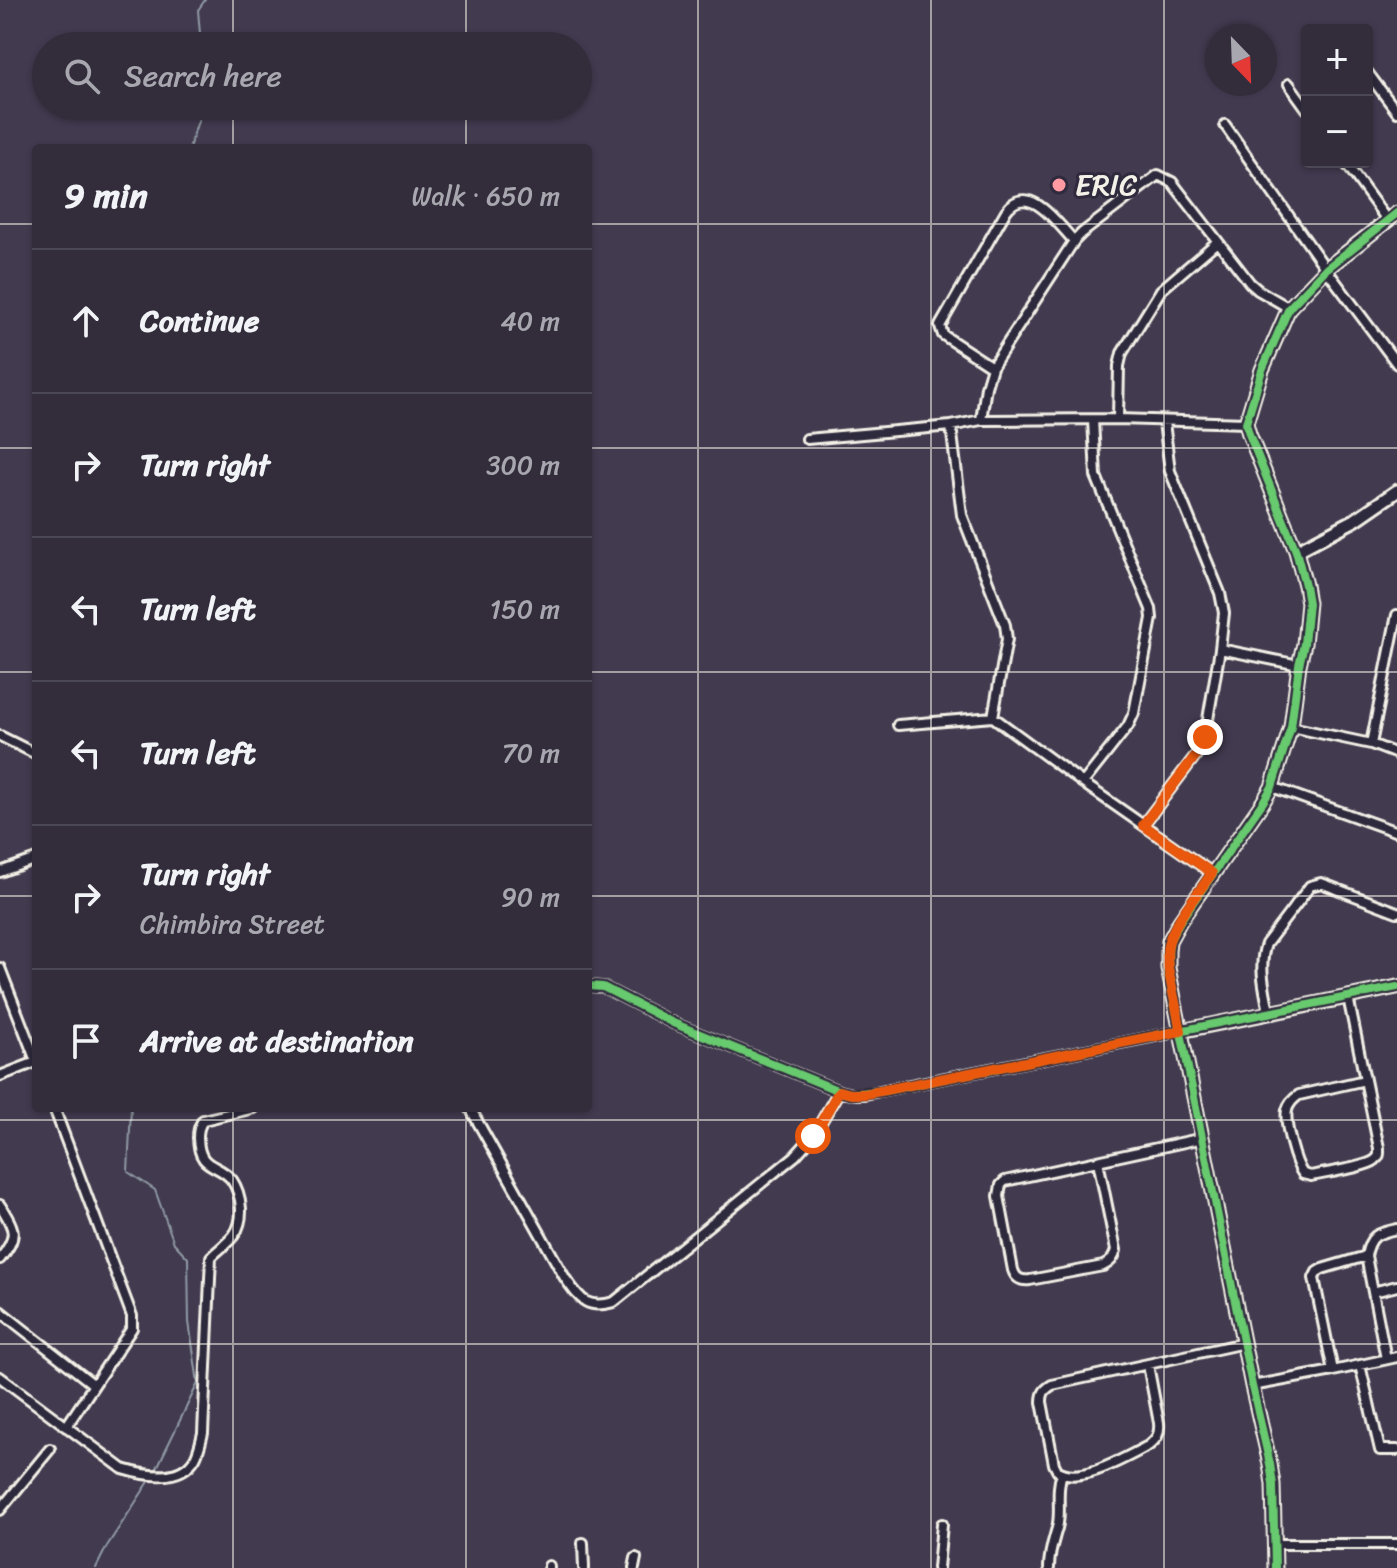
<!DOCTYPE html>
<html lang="en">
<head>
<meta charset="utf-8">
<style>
	:root { --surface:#322c3b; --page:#3a3442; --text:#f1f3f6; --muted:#a8a7af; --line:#4d4855 }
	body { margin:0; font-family:Sriracha,sans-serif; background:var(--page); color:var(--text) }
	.controls { position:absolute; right:24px; top:24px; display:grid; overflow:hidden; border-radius:8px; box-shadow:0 2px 6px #0004 }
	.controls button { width:72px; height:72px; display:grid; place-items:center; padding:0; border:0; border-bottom:2px solid var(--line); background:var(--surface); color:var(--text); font:40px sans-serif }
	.compass { position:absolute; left:1205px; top:24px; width:72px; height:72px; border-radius:50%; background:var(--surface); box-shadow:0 2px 6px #0004; rotate:157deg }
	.stop { position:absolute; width:24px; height:24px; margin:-18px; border:6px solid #ea580c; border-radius:50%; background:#fff }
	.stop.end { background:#ea580c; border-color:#fff; box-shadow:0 2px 8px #0008 }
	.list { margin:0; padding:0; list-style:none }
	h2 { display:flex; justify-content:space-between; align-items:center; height:104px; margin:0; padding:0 32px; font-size:34px }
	h2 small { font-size:26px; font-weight:400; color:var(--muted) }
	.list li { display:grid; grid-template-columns:52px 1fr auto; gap:24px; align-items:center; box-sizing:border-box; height:144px; padding:0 32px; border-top:2px solid var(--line) }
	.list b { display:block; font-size:30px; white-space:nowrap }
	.list p { margin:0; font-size:26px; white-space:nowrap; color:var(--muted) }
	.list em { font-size:26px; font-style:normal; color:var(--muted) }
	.icon { flex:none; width:44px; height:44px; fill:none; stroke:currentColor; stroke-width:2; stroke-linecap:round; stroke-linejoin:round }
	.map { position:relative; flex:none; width:1397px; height:1568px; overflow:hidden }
	.search { position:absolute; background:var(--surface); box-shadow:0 2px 6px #0004; left:32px; top:32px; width:560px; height:88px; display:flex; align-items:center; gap:20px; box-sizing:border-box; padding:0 28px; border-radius:44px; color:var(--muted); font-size:30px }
	.panel { position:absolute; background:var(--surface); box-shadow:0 2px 6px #0004; left:32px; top:144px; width:560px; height:968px; border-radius:8px }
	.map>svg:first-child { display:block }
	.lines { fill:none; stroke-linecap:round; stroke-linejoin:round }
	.stream { stroke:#909ba5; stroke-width:2 }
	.street-casing { stroke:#f4f1e8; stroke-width:14 }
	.secondary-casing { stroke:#f4f1e8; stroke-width:17 }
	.street { stroke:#2f2a3d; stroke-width:8 }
	.secondary { stroke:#2f2a3d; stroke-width:11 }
	.cycleway-casing { stroke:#2f2a3d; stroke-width:13 }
	.cycleway { stroke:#67ca6e; stroke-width:8 }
	.route { stroke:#ea580c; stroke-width:10 }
	.grid { fill:none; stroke:#f4f1e8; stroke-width:2; stroke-opacity:0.55 }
	.poi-dot { fill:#ff9aa2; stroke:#2f2a3d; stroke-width:3 }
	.labels { text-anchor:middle; stroke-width:6; stroke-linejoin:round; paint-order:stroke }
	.poi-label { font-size:30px; fill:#f4f1e8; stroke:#2f2a3d; text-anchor:start }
</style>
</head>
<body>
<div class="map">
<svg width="1397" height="1568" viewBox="0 0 1397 1568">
	<rect width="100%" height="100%" fill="#423a4f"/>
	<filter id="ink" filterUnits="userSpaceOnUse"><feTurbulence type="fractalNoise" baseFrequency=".0125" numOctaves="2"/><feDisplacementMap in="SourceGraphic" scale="16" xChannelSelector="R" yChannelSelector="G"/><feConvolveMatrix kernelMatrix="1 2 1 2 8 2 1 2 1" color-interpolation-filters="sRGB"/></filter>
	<g filter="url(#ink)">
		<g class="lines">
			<!-- stream -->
			<path class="stream" d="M201,46L198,10L205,0
				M189,148L203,106
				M131,1108L128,1172L155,1190L174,1243L188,1258L189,1322L198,1383L155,1472
				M96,1568L107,1546L152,1477"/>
			<defs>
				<path id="street" d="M1367,72L1397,112
					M1289,84L1307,109
					M1225,125L1326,269L1397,364
					M1345,162L1387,220
					M992,367L943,335L940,326L1006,211C1028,180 1058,224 1074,241
					M1118,419L1119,366L1122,353L1161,290L1217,242
					M981,420L986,387L992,367L1074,241L1082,233L1158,175L1172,182L1250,283L1258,290L1289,308
					M951,426L962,515L1005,625L1007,639L993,717L1083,783L1212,873
					M807,439L951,426L981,420L1118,419L1246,423
					M1220,649L1299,665
					M898,725L993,717
					M1291,727L1371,744L1397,754
					M0,736L36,754
					M1371,744L1397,615
					M1083,783L1128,726L1134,713L1152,618L1151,609L1096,476L1093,420
					M1272,787L1397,832
					M1143,825L1199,751L1205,737L1220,649L1224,613L1220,593L1170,471L1164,422
					M0,872L36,859
					M0,968L36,1061
					M588,986L603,987L673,1023L839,1091L851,1094H865L1181,1031
					M1348,997L1379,1148C1379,1154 1380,1156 1375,1160C1367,1167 1324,1173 1311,1176L1303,1174C1295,1163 1284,1123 1287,1110C1289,1103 1293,1099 1299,1095L1365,1080
					M1269,1012C1265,990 1258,966 1266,944L1310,886L1321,883L1397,912
					M0,1076L36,1062
					M54,1108L132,1316V1328L66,1427
					M470,1108L565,1278C580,1299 586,1310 614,1302L795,1156L813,1136L839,1091
					M1098,1161L1116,1250C1114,1258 1111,1262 1103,1266L1030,1280C1021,1281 1016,1279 1013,1270L999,1196L1001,1185L1005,1181L1203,1138
					M0,1205C15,1230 19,1235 0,1259
					M1373,1292L1397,1286
					M0,1311L94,1385
					M1386,1359L1366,1256C1370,1235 1377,1233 1397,1229
					M1148,1365L1159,1423C1160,1434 1157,1439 1148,1446C1126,1457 1079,1486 1057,1470L1054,1464L1042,1402C1042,1393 1044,1390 1052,1385L1244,1343
					M1360,1365L1380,1450H1397
					M1333,1371L1314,1278L1317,1272L1322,1269L1366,1256
					M0,1377L123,1469C146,1476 180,1483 195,1458C199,1451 201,1441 203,1433L211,1257C218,1250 228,1243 234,1235C245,1220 242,1195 232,1180C218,1162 199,1171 198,1138C198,1130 199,1127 203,1120L254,1108
					M1252,1386L1333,1371L1397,1357
					M0,1510L50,1449
					M583,1543L584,1568
					M1275,1544H1397
					M549,1568V1566
					M634,1568L636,1558
					M938,1568L942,1524
					M1049,1568C1049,1553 1053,1542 1057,1528C1062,1511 1055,1491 1062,1474"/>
				<path id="secondary" d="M1296,551L1355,520L1397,491
					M1181,1031L1397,987
					M1275,1568L1273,1484L1270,1464L1252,1386L1168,968V951L1169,941L1180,921L1263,802L1272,787L1291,727L1299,665L1304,644L1308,603L1305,585L1296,551L1249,434L1246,423L1262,370L1289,308L1326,269L1397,213"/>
			</defs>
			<!-- street casing -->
			<use href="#street" class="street-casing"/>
			<!-- secondary casing -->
			<use href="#secondary" class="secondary-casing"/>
			<!-- street -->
			<use href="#street" class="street"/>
			<!-- secondary -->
			<use href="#secondary" class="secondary"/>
			<defs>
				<path id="cycleway" d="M588,986L603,987L673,1023L839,1091L851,1094L882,1091L1397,987
					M1275,1568L1273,1484L1270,1464L1252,1386L1168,968V951L1169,941L1180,921L1263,802L1272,787L1291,727L1299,665L1304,644L1308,603L1305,585L1296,551L1249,434L1246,423L1262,370L1289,308L1326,269L1397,213"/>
			</defs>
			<!-- cycleway casing -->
			<use href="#cycleway" class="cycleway-casing"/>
			<!-- cycleway -->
			<use href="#cycleway" class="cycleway"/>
		</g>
	</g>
	<g class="lines" filter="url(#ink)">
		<!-- route -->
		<path class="route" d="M813,1136L839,1091L851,1094H865L1181,1031L1168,968C1167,959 1166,950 1169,941C1177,917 1198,894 1212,873L1143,825L1199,751L1205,737"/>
	</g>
	<!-- grid -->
	<path class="grid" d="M233,0V46M466,0V46M698,0V1568M931,0V1568M1164,0V1568M233,106V148M466,106V148M0,224H36M588,224H1397M0,448H36M588,448H1397M0,672H36M588,672H1397M0,896H36M588,896H1397M233,1108V1568M466,1108V1568M0,1120H1397M0,1344H1397"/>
	<!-- markers -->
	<circle class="poi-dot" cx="1059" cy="185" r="8"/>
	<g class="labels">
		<!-- poi labels -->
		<g class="poi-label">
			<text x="1075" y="195">ERIC</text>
		</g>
	</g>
</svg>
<div class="controls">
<button>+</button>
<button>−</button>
</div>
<svg class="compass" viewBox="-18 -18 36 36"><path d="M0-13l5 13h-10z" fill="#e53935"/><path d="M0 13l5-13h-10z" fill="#a8a7af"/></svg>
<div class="stop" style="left:813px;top:1136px"></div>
<div class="stop end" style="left:1205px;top:737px"></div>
<div class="search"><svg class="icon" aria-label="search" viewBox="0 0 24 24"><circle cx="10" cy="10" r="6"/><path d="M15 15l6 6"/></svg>Search here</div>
<section class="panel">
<h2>9 min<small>Walk · 650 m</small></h2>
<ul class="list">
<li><svg class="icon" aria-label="ahead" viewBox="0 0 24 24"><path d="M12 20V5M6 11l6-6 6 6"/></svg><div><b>Continue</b></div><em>40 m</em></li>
<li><svg class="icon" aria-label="right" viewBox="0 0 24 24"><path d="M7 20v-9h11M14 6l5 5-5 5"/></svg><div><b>Turn right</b></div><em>300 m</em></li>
<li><svg class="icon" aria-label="left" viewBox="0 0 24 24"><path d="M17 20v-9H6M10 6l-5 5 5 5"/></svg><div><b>Turn left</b></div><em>150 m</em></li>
<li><svg class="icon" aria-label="left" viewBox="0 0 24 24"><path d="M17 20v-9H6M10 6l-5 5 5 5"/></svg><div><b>Turn left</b></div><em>70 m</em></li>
<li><svg class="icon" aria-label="right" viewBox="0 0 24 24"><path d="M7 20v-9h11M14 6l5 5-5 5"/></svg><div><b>Turn right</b><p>Chimbira Street</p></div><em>90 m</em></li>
<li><svg class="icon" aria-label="arrive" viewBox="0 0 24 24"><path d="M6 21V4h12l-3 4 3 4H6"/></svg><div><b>Arrive at destination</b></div></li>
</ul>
</section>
</div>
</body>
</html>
